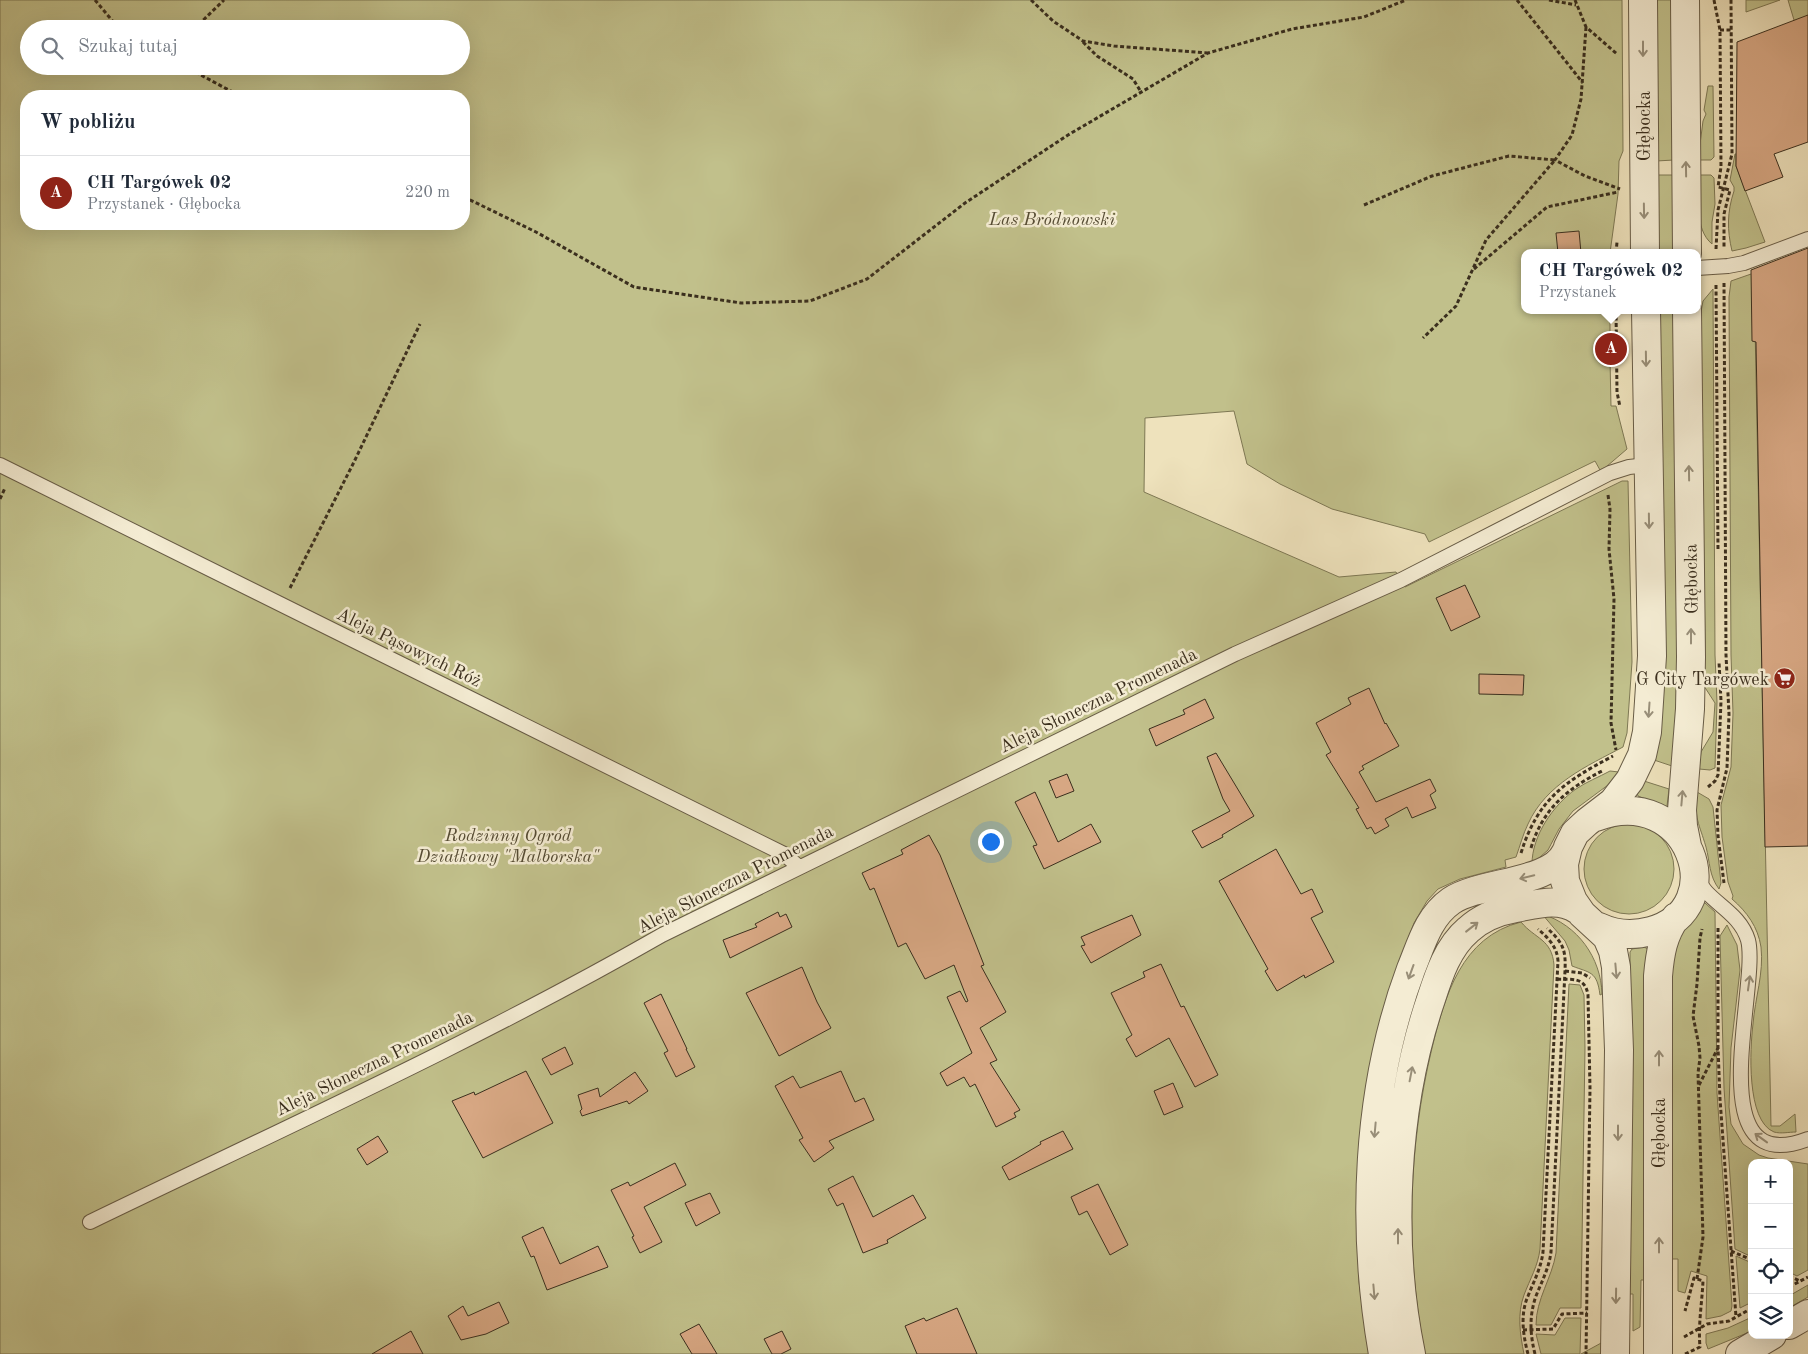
<!DOCTYPE html>
<html lang="pl">
<head>
<meta charset="utf-8">
<style>
	:root { --surface:#fff; --page:#f2f2f3; --text:#1f2937; --muted:#747a83; --line:#e0e1e3; --accent:#8f2418 }
	body { margin:0; font-family:"Old Standard TT",serif; background:var(--page); color:var(--text) }
	.controls { position:absolute; right:15px; bottom:15px; display:grid; overflow:hidden; border-radius:10px; box-shadow:0 5px 20px #0002 }
	.controls button { width:45px; height:45px; display:grid; place-items:center; padding:0; border:0; border-bottom:1px solid var(--line); background:var(--surface); color:var(--text); font:25px sans-serif }
	.you { position:absolute; left:990px; top:841px; width:18px; height:18px; margin:-12px; border:4px solid #fff; border-radius:50%; background:#1a73e8; box-shadow:0 0 0 8px #1a73e833 }
	.badge { display:grid; place-items:center; width:32px; height:32px; border-radius:50%; background:var(--accent); color:#fff; font-size:16px; font-weight:700 }
	.pin { position:absolute; translate:-50% -50%; border:2px solid #fff; box-shadow:0 1px 5px #0006 }
	.popup { position:absolute; left:1521px; top:249px; width:180px; height:65px; box-sizing:border-box; display:grid; place-content:center; border-radius:10px; background:var(--surface); filter:drop-shadow(0 1px 4px #0005); font-size:16px; white-space:nowrap; color:var(--muted) }
	.popup b { font-size:19px; color:var(--text) }
	.popup::after { content:''; position:absolute; left:50%; top:100%; margin-left:-10px; border:10px solid transparent; border-top-color:var(--surface) }
	.list { margin:0; padding:0; list-style:none }
	h2 { display:flex; justify-content:space-between; align-items:center; height:65px; margin:0; padding:0 20px; font-size:21px }
	h2 small { font-size:16px; font-weight:400; color:var(--muted) }
	.list li { display:grid; grid-template-columns:32px 1fr auto; gap:15px; align-items:center; box-sizing:border-box; height:75px; padding:0 20px; border-top:1px solid var(--line) }
	.list b { display:block; font-size:19px; white-space:nowrap }
	.list p { margin:0; font-size:16px; white-space:nowrap; color:var(--muted) }
	.list em { font-size:16px; font-style:normal; color:var(--muted) }
	.icon { flex:none; width:28px; height:28px; fill:none; stroke:currentColor; stroke-width:2; stroke-linecap:round; stroke-linejoin:round }
	.map { position:relative; flex:none; width:1808px; height:1354px; overflow:hidden }
	.search { position:absolute; background:var(--surface); box-shadow:0 5px 20px #0002; left:20px; top:20px; width:450px; height:55px; display:flex; align-items:center; gap:12px; box-sizing:border-box; padding:0 18px; border-radius:28px; color:var(--muted); font-size:19px }
	.panel { position:absolute; background:var(--surface); box-shadow:0 5px 20px #0002; left:20px; top:90px; width:450px; height:140px; border-radius:20px }
	.map>svg:first-child { display:block }
	.green { fill:#c1c08b; stroke:#7e7854; fill-rule:evenodd }
	.building { fill:#d7a783; stroke:#3b2f1e }
	.lines { fill:none; stroke-linecap:round; stroke-linejoin:round }
	.service-casing { stroke:#685c46; stroke-width:16 }
	.tertiary-casing { stroke:#685c46; stroke-width:30 }
	.path { stroke:#3b2f1e; stroke-width:3; stroke-dasharray:4 2.5; stroke-linecap:butt }
	.service { stroke:#f4ecd3; stroke-width:14 }
	.tertiary { stroke:#f4ecd3; stroke-width:28 }
	.tertiary-bridge-casing { stroke:#685c46; stroke-width:30; stroke-linecap:butt }
	.tertiary-bridge { stroke:#f4ecd3; stroke-width:28 }
	.oneway { stroke:#988e78 }
	.labels { text-anchor:middle; stroke-width:5; stroke-linejoin:round; paint-order:stroke }
	.street-label { font-size:18px; fill:#3b2f1e; stroke:#f4ecd3 }
	.park-label { font-size:18px; font-style:italic; fill:#564c34; stroke:#f4ecd3 }
	.poi-label { font-size:18px; fill:#3b2f1e; stroke:#f4ecd3; text-anchor:end }
</style>
</head>
<body>
<div class="map">
<svg width="1808" height="1354" viewBox="0 0 1808 1354">
	<rect width="100%" height="100%" fill="#eee2bc"/>
	<filter id="stains"><feTurbulence type="fractalNoise" baseFrequency=".004" numOctaves="4"/><feColorMatrix values="0 0 0 0 .2 0 0 0 0 .09 0 0 0 0 .02 0 0 0 .5 -.17"/></filter>
	<radialGradient id="worn" r=".72"><stop offset=".6" stop-color="#630" stop-opacity="0"/><stop offset="1" stop-color="#630" stop-opacity=".3"/></radialGradient>
	<!-- green -->
	<path class="green" d="M0,0H1622L1623,151L1619,161L1618,194L1610,253H1525V310H1610V337H1607V359L1610,360L1611,406H1616L1627,449L1606,467L1600,470L1595,461L1429,542L1425,534L1332,509L1280,484L1247,464L1234,411L1145,418L1144,492L1339,577L1396,572L1405,587L1622,481H1628L1632,662L1627,733L1623,747C1587,766 1546,784 1528,824C1523,834 1520,846 1516,857L1505,860L1506,867L1460,879L1438,889L1427,901L1414,923L1399,963L1357,1210L1359,1282L1369,1354H0ZM29,29H461V66H29ZM26,96H464V224H26Z
		M1655,0H1673L1674,160L1656,161Z
		M1746,0H1780L1746,12Z
		M1788,0H1808V43L1794,20Z
		M1708,86H1713L1714,157L1711,160H1698L1703,121L1706,114L1704,110Z
		M1735,154H1736V166L1765,242L1746,248L1732,251C1727,230 1727,212 1734,191V187L1730,180Z
		M1656,175H1674L1675,253H1657Z
		M1699,175H1711L1714,178L1715,204L1712,222V244C1694,229 1699,197 1699,175Z
		M1774,266L1754,276L1771,1126H1780L1795,1114L1796,1132C1789,1132 1781,1134 1774,1132C1746,1121 1750,1048 1753,1024C1755,998 1764,973 1761,947C1758,927 1747,912 1732,899L1733,896L1728,882L1722,837L1721,805L1731,767L1733,713L1731,655L1729,297L1731,281Z
		M1713,289L1715,655L1717,702L1715,768L1710,770L1699,769L1701,752L1713,732L1715,703L1704,686L1705,642L1700,317L1703,301Z
		M1658,310H1676L1678,705L1672,766L1654,760Z
		M1610,771L1619,772L1608,785L1573,811L1559,829L1548,850L1532,864C1532,836 1553,805 1576,789C1586,782 1599,777 1610,771Z
		M1644,781L1669,789L1667,806L1666,807L1638,796L1637,793Z
		M1697,792L1709,799L1713,807L1721,883L1719,889C1709,876 1710,862 1706,847C1699,823 1694,819 1697,792Z
		M1584 869a45 45 0 1 1 90 0a45 45 0 1 1-90 0Z
		M1702,903H1705L1715,912L1717,1093L1732,1306L1731,1311L1721,1316L1706,1319L1707,1276L1691,1271L1685,1293L1678,1291V1259H1672L1671,961L1681,933Z
		M1542,914C1578,925 1601,958 1602,994L1600,995C1597,971 1590,973 1572,966L1569,950L1565,941Z
		M1521,922C1535,939 1552,939 1554,965L1540,1249C1538,1266 1530,1279 1524,1295C1517,1314 1520,1334 1524,1354H1425C1405,1253 1408,1148 1432,1048C1445,996 1461,937 1521,922Z
		M1727,925L1737,945L1740,970L1731,1048L1729,1107L1731,1124L1743,1144L1759,1155L1768,1158L1808,1164V1270L1797,1276L1789,1272V1163H1752V1257L1735,1249L1724,1088L1720,936Z
		M1644,947L1648,949L1646,1280H1641L1640,1327L1633,1331V1294H1629L1631,1118L1630,952L1632,949Z
		M1569,984L1580,985L1584,995L1585,1048L1581,1308H1560L1551,1325H1536C1536,1299 1552,1278 1556,1253Z
		M1736,1256L1752,1263V1302L1740,1308Z
		M1808,1285V1297L1789,1308V1296Z
		M1752,1317V1331L1708,1349L1706,1343V1334L1728,1328Z
		M1565,1318H1581L1580,1354H1541L1536,1334L1555,1335Z
		M1603,1342L1619,1354H1581Z"/>
	<!-- building -->
	<path class="building" d="M1808,15V142L1774,154L1783,177L1745,191L1736,166L1737,42Z
		M1579,231L1581,253H1558L1556,233Z
		M1808,248V846L1765,847L1756,342L1752,341L1751,270Z
		M1465,585L1480,617L1451,631L1436,598Z
		M1479,674L1524,675L1523,695L1479,694Z
		M1369,688L1385,724L1386,723L1399,746L1362,766L1364,769L1359,772L1376,802L1430,779L1436,791L1430,795L1436,808L1412,818L1407,807L1385,819L1389,826L1375,834L1371,827L1367,829L1356,809L1359,808L1326,755L1331,752L1316,723L1351,704L1348,698Z
		M1205,699L1214,718L1156,746L1149,729L1185,714L1183,710Z
		M1216,753L1254,816L1222,835L1223,837L1202,848L1192,831L1230,811L1223,799L1207,757Z
		M1067,774L1074,791L1056,798L1049,781Z
		M1035,792L1058,842L1091,824L1101,842L1044,869L1033,846L1037,845L1015,802Z
		M929,835L940,855L975,942L984,965L981,966L1006,1012L980,1028L997,1060L990,1063L1020,1110L1014,1113L1016,1117L996,1127L975,1084L970,1087L964,1077L947,1086L940,1073L972,1053L947,997L960,991L966,1002L968,1001L954,965L925,979L906,943L898,947L874,888L870,890L862,873L903,854L901,850Z
		M1276,849L1301,894L1312,889L1323,912L1311,918L1334,962L1305,978L1304,975L1277,991L1265,971L1268,969L1219,881Z
		M778,912L780,917L786,914L792,927L730,958L723,940L757,927L755,924Z
		M1132,915L1141,935L1091,963L1081,946L1085,945L1081,937Z
		M1161,964L1181,1007L1184,1006L1218,1075L1195,1087L1169,1038L1136,1057L1126,1039L1132,1035L1111,993L1145,977L1143,972Z
		M802,967L817,1002L831,1028L779,1056L746,993Z
		M661,994L687,1049H686L695,1067L676,1077L664,1053L668,1051L644,1003Z
		M565,1047L573,1064L551,1075L542,1059Z
		M526,1071L553,1123L483,1158L452,1101L474,1092L475,1095Z
		M841,1071L855,1102L864,1098L874,1120L829,1141L834,1148L814,1162L799,1140L803,1138L775,1086L793,1076L800,1088Z
		M635,1072L648,1091L629,1104L627,1101L582,1116L580,1111L582,1109L578,1095L598,1088L600,1097Z
		M1173,1083L1183,1107L1164,1115L1154,1091Z
		M1063,1131L1073,1149L1009,1180L1002,1167L1041,1144L1040,1142Z
		M378,1136L388,1152L367,1165L357,1149Z
		M675,1163L686,1185L644,1207L662,1242L640,1253L632,1237L634,1236L611,1190L628,1182L630,1186Z
		M853,1176L873,1217L913,1195L926,1218L887,1240L888,1243L863,1253L843,1203L837,1206L828,1189Z
		M1098,1184L1128,1245L1110,1255L1087,1211L1079,1215L1071,1197Z
		M710,1193L720,1213L696,1226L685,1203Z
		M543,1227L560,1264L598,1246L608,1267L547,1290L534,1256L531,1257L522,1237Z
		M499,1302L509,1323L486,1334L461,1340L448,1316L463,1306L468,1316Z
		M957,1308L977,1354H917L905,1326L924,1318L926,1321Z
		M699,1324L717,1354H692L680,1334Z
		M411,1331L423,1354H372Z
		M782,1331L791,1349L781,1354H772L764,1339Z"/>
	<g class="lines">
		<defs>
			<path id="service" d="M1697,268L1728,266L1744,263L1808,239
				M0,465L784,854L799,867
				M1696,876C1706,902 1739,910 1748,940C1760,985 1697,1182 1808,1139
				M90,1222C282,1129 477,1041 662,935L1235,654L1401,580L1610,473L1629,467L1648,465"/>
			<path id="tertiary" d="M1643,0L1645,253
				M1685,0L1687,253
				M1687,310L1691,657L1690,709L1682,810L1683,826L1687,846
				M1596,817C1689,782 1734,908 1651,931C1633,936 1616,935 1599,927
				M1658,1312V976C1660,953 1663,935 1676,917
				M1789,1325L1808,1314
				M1383,1354C1361,1228 1366,1090 1411,969C1421,945 1428,917 1451,901C1481,881 1552,884 1566,852
				M1411,1354C1388,1243 1394,1107 1431,999C1439,974 1448,947 1468,930C1481,918 1499,911 1516,908C1537,904 1559,897 1578,910
				M1615,1354L1619,1050L1616,967L1613,951L1607,937L1582,914L1573,901L1565,881L1564,864L1568,847L1575,833L1587,822L1613,802L1630,780L1642,755L1647,732L1652,656L1646,310
				M1740,1354L1772,1335"/>
		</defs>
		<!-- service casing -->
		<use href="#service" class="service-casing"/>
		<!-- tertiary casing -->
		<use href="#tertiary" class="tertiary-casing"/>
		<!-- path -->
		<path class="path" d="M95,0L115,24L122,29
			M1031,0L1053,21L1083,41L1114,46L1208,53
			M1517,0L1583,83
			M1549,0L1576,5
			M1575,0L1586,27L1617,54
			M1714,0L1720,30L1721,167L1718,187L1730,190L1724,214V249
			M1586,27L1581,99L1572,135L1555,160L1585,176L1620,189
			M194,29L224,0
			M1720,30H1731
			M1083,42L1097,56L1133,79L1141,92
			M184,66L240,96
			M464,197L536,232L634,287L741,303L810,301L867,279L965,203L1068,135L1208,53L1292,29L1364,17L1406,0
			M1364,205L1432,176L1509,156L1555,160L1486,240L1456,306L1423,338
			M1716,249L1718,210L1732,154L1731,0
			M1616,253L1617,242
			M1474,269L1547,207L1618,192
			M1724,283L1726,655L1729,714L1727,768L1717,810L1718,836L1724,883
			M1716,285L1718,551
			M1616,310L1617,392L1620,407
			M1608,495L1610,509L1609,549L1614,599L1611,723L1616,750
			M0,499L5,488
			M290,588L354,462L420,324
			M1708,787L1715,781L1718,775L1721,701L1719,662
			M1531,848C1543,808 1568,788 1604,770
			M1521,853C1538,799 1564,782 1613,756
			M1718,928V1047L1720,1099L1736,1317
			M1565,971L1582,973L1590,978
			M1557,979C1572,980 1585,976 1588,995L1590,1088L1586,1354
			M1699,1085L1718,1048
			M1731,1251L1752,1260
			M1789,1276L1800,1281
			M1697,1279L1703,1237L1698,1073L1700,1058L1699,1046L1693,1016L1697,984L1700,938L1702,929
			M1789,1287L1808,1277
			M1523,1330L1553,1329L1562,1314L1587,1313
			M1684,1337L1707,1324L1729,1321L1752,1308
			M1528,1354C1523,1335 1520,1314 1528,1296C1534,1281 1541,1268 1543,1252L1558,961C1557,946 1548,938 1538,929
			M1535,1354C1530,1334 1529,1316 1536,1296C1542,1281 1549,1268 1551,1252L1565,971C1566,949 1563,943 1547,928
			M1685,1354L1700,1347C1698,1325 1702,1303 1703,1281L1694,1278L1685,1311"/>
		<!-- service -->
		<use href="#service" class="service"/>
		<!-- tertiary -->
		<use href="#tertiary" class="tertiary"/>
		<defs>
			<path id="tertiary-bridge" d="M1658,1354V1312"/>
		</defs>
		<!-- tertiary-bridge casing -->
		<use href="#tertiary-bridge" class="tertiary-bridge-casing"/>
		<!-- tertiary-bridge -->
		<use href="#tertiary-bridge" class="tertiary-bridge"/>
	</g>
	<!-- one-way arrows -->
	<defs><path id="oneway-shaft" d="M-6 0H5M1.5-3L5.5 0L1.5 3" fill="none" stroke-width="1.6" stroke-linecap="round" stroke-linejoin="round" transform="scale(1.25)"/></defs>
	<g class="oneway">
		<use href="#oneway-shaft" transform="translate(1643 49) rotate(90)"/>
		<use href="#oneway-shaft" transform="translate(1686 169) rotate(-91)"/>
		<use href="#oneway-shaft" transform="translate(1644 211) rotate(89)"/>
		<use href="#oneway-shaft" transform="translate(1646 359) rotate(89)"/>
		<use href="#oneway-shaft" transform="translate(1689 473) rotate(-91)"/>
		<use href="#oneway-shaft" transform="translate(1649 521) rotate(89)"/>
		<use href="#oneway-shaft" transform="translate(1691 636) rotate(-90)"/>
		<use href="#oneway-shaft" transform="translate(1649 710) rotate(94)"/>
		<use href="#oneway-shaft" transform="translate(1682 798) rotate(-85)"/>
		<use href="#oneway-shaft" transform="translate(1527 877) rotate(166)"/>
		<use href="#oneway-shaft" transform="translate(1472 927) rotate(-38)"/>
		<use href="#oneway-shaft" transform="translate(1616 971) rotate(85)"/>
		<use href="#oneway-shaft" transform="translate(1411 972) rotate(110)"/>
		<use href="#oneway-shaft" transform="translate(1749 983) rotate(-82)"/>
		<use href="#oneway-shaft" transform="translate(1659 1058) rotate(-90)"/>
		<use href="#oneway-shaft" transform="translate(1411 1074) rotate(-79)"/>
		<use href="#oneway-shaft" transform="translate(1375 1130) rotate(95)"/>
		<use href="#oneway-shaft" transform="translate(1618 1133) rotate(90)"/>
		<use href="#oneway-shaft" transform="translate(1761 1138) rotate(-144)"/>
		<use href="#oneway-shaft" transform="translate(1398 1236) rotate(-90)"/>
		<use href="#oneway-shaft" transform="translate(1659 1245) rotate(-90)"/>
		<use href="#oneway-shaft" transform="translate(1374 1292) rotate(85)"/>
		<use href="#oneway-shaft" transform="translate(1616 1296) rotate(91)"/>
	</g>
	<!-- icons -->
	<defs>
		<symbol id="supermarket-disc" viewBox="-11 -11 22 22"><circle r="9.5" fill="#8f2418" stroke="#f4ecd3"/><path d="M-6-5.5h2.5l.6 2H6L4.5 2H-2.5L-4.4-4H-6ZM-1.5 3.2a1.3 1.3 0 1 0 .1 0ZM3 3.2a1.3 1.3 0 1 0 .1 0Z" fill="#fff"/></symbol>
	</defs>
	<g fill-rule="evenodd">
		<use href="#supermarket-disc" x="1772" y="666" width="25" height="25"/>
	</g>
	<g class="labels">
		<!-- street labels -->
		<g class="street-label">
			<text transform="translate(1644 126) rotate(-90)" y="6">Głębocka</text>
			<text transform="translate(1691 579) rotate(-91)" y="6">Głębocka</text>
			<text transform="translate(409 647) rotate(26)" y="6">Aleja Pąsowych Róż</text>
			<text transform="translate(1098 700) rotate(-26)" y="6">Aleja Słoneczna Promenada</text>
			<text transform="translate(735 879) rotate(-27)" y="6">Aleja Słoneczna Promenada</text>
			<text transform="translate(374 1063) rotate(-26)" y="6">Aleja Słoneczna Promenada</text>
			<text transform="translate(1659 1133) rotate(-90)" y="6">Głębocka</text>
		</g>
		<!-- park labels -->
		<g class="park-label">
			<text x="1052" y="225">Las Bródnowski</text>
			<text x="508" y="841">Rodzinny Ogród<tspan x="508" dy="21">Działkowy "Malborska"</tspan></text>
		</g>
		<!-- poi labels -->
		<g class="poi-label">
			<text x="1769" y="685">G City Targówek</text>
		</g>
	</g>
	<rect width="100%" height="100%" filter="url(#stains)"/>
	<rect width="100%" height="100%" fill="url(#worn)"/>
</svg>
<div class="controls">
<button>+</button>
<button>−</button>
<button><svg class="icon" aria-label="locate" viewBox="0 0 24 24"><circle cx="12" cy="12" r="6"/><path d="M12 2v4M12 18v4M2 12h4M18 12h4"/></svg></button>
<button><svg class="icon" aria-label="layers" viewBox="0 0 24 24"><path d="M12 4l9 5-9 5-9-5zM3 14l9 5 9-5"/></svg></button>
</div>
<div class="you"></div>
<div class="pin badge" style="left:1611px;top:349px">A</div>
<div class="popup"><b>CH Targówek 02</b>Przystanek</div>
<div class="search"><svg class="icon" aria-label="search" viewBox="0 0 24 24"><circle cx="10" cy="10" r="6"/><path d="M15 15l6 6"/></svg>Szukaj tutaj</div>
<section class="panel">
<h2>W pobliżu<small></small></h2>
<ul class="list">
<li><span class="badge">A</span><div><b>CH Targówek 02</b><p>Przystanek · Głębocka</p></div><em>220 m</em></li>
</ul>
</section>
</div>
</body>
</html>
